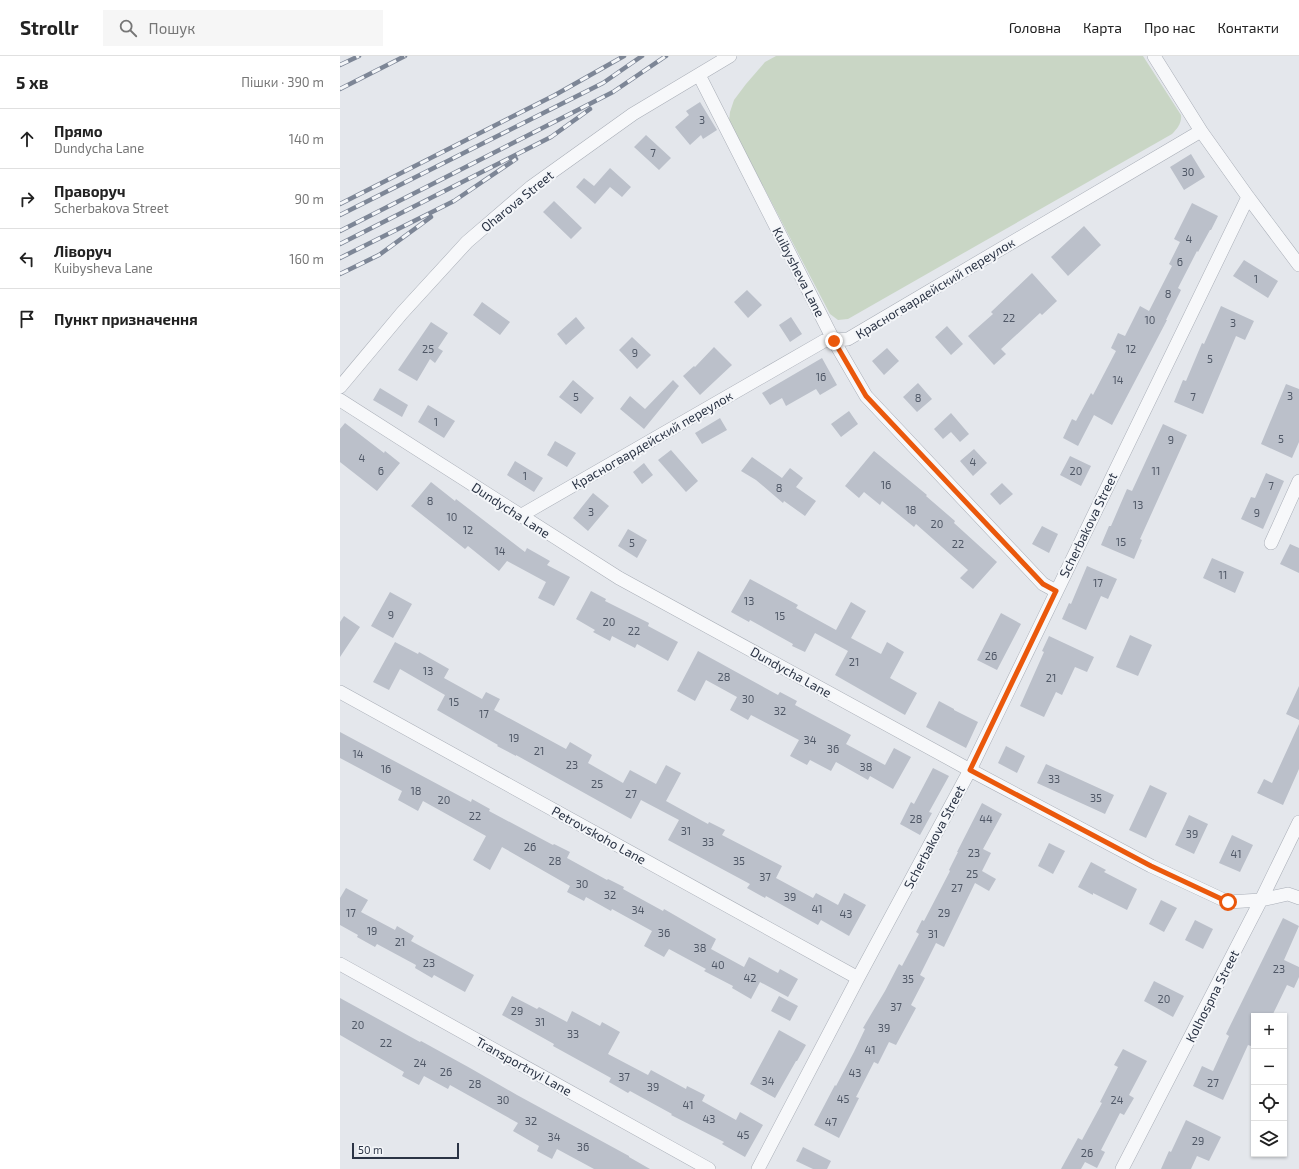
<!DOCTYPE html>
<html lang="uk">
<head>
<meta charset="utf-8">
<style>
	:root { --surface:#fff; --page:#f6f6f6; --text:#222; --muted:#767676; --line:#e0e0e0 }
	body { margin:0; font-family:"Exo 2",sans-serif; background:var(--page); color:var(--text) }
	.controls { position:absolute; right:12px; bottom:12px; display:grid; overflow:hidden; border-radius:0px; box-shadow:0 1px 3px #0004 }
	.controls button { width:36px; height:36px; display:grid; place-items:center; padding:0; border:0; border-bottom:1px solid var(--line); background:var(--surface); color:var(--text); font:20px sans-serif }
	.scale { position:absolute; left:12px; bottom:10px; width:107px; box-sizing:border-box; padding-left:4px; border:2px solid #2b3445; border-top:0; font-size:11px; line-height:14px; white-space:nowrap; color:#2b3445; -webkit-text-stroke:3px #f4f6f9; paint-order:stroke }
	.stop { position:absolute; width:12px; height:12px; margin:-9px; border:3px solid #ea580c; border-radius:50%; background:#fff }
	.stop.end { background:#ea580c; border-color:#fff; box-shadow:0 1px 4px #0008 }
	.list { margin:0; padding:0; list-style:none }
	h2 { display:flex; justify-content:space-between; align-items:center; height:52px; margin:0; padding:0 16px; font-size:17px }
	h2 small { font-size:13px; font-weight:400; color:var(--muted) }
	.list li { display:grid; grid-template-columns:26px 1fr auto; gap:12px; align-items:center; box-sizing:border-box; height:60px; padding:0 16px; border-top:1px solid var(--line) }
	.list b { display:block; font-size:15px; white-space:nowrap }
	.list p { margin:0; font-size:13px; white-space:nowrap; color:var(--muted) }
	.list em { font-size:13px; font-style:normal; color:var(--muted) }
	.icon { flex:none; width:22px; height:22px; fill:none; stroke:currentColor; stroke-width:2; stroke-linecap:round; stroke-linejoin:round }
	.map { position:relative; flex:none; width:959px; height:1113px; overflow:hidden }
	header { display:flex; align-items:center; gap:24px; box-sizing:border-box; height:56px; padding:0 20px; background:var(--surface); border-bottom:1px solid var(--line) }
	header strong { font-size:19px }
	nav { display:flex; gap:22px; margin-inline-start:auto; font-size:14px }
	.search { width:280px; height:36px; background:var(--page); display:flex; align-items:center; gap:10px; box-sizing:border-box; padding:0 14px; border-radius:0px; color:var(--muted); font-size:15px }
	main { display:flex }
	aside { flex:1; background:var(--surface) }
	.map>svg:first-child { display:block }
	.green { fill:#c9d6c5 }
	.building { fill:#bbc0ca }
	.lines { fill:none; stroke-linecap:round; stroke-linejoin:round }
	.minor-casing { stroke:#a9aeb7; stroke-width:14 }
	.minor { stroke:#f7f8fa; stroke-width:13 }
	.rail-casing { stroke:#7d8696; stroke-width:4.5 }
	.rail { stroke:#f4f6f9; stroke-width:3; stroke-dasharray:9; stroke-linecap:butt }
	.route { stroke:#ea580c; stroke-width:5 }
	.labels { text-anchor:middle; stroke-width:4; stroke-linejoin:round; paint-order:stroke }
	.number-label { font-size:11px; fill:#4f5766 }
	.street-label { font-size:13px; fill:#2b3445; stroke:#f4f6f9 }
</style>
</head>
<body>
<header>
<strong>Strollr</strong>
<div class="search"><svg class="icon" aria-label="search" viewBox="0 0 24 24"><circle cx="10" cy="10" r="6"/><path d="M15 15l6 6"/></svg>Пошук</div>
<nav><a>Головна</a><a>Карта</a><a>Про нас</a><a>Контакти</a></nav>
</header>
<main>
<aside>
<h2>5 хв<small>Пішки · 390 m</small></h2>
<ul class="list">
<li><svg class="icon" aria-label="ahead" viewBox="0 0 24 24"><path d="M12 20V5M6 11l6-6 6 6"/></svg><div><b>Прямо</b><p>Dundycha Lane</p></div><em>140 m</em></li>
<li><svg class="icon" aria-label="right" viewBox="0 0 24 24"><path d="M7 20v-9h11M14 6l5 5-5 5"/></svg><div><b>Праворуч</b><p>Scherbakova Street</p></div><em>90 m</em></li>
<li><svg class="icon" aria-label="left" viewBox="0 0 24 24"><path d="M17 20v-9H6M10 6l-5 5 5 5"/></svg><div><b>Ліворуч</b><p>Kuibysheva Lane</p></div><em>160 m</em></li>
<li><svg class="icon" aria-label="arrive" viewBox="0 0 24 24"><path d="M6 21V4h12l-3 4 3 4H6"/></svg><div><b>Пункт призначення</b></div></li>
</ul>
</aside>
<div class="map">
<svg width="959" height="1113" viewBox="0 0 959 1113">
	<rect width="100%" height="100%" fill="#e4e7ec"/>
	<!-- green -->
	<path class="green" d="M436,0H803L841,59C842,67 837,73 832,78L508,263L498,264L490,258L389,65L390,56L394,44L406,28L425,6Z"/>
	<!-- building -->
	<path class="building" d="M360,46L377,74L363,83L361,79L350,89L335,71L349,59L346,55Z
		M306,79L331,102L319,114L294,91Z
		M851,98L865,121L844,134L830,111Z
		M270,112L291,131L282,141L270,131L255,148L236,131L244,122L254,130Z
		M214,145L242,172L231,183L203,156Z
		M852,147L878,160L871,174H870L858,196L857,195L838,232L841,234L826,264H827L772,369L754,359L738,390L723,382L732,363L736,365L751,337L753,339L776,295L771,292L778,277L785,280L800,250L809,255L832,210L829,208L840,186L834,183Z
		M744,170L761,189L728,220L711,201Z
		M904,204L938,225L928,242L893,220Z
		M692,217L717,245L702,259L700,257L661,293L666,298L654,309L628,280L653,258L651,256Z
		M407,234L422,249L408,262L394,246Z
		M142,246L170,266L160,279L133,259Z
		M881,250L914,265L905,284L896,280L863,358L834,346L843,324L846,325L862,287L864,288Z
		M236,261L245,272L226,289L217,278Z
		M451,261L462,278L450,286L439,269Z
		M91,266L108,277L98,292L103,295L95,307L90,303L77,325L58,314Z
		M607,270L623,288L611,299L595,281Z
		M292,281L311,299L297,313L279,294Z
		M374,291L392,309L360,339L343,320L354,310L355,311Z
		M547,292L559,305L544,319L532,305Z
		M482,302L497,329L480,339L476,333L446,350L442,342L430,349L422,337Z
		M233,324L254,342L241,358L219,341Z
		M333,324L339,330L304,373L280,353L290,340L305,353Z
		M578,327L592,343L577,356L563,341Z
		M946,328L959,333V386L952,402L921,388Z
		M40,332L68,349L62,361L33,344Z
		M88,349L115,365L104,382L78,366Z
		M509,355L518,368L501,381L491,368Z
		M611,357L629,378L620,386L611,376L603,383L594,373Z
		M380,362L387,374L362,388L355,377Z
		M5,367L44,397L45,395L60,407L37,435L0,406V373Z
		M823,368L847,379L800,483L802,484L794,503L761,489L769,470H771L787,433L792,435Z
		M215,385L236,397L227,411L207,399Z
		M634,393L647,407L633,420L620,405Z
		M331,394L358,425L346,436L318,404Z
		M534,395L587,439L586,440L615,465L614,467L657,506L633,533L620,522L628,514L576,468L574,471L542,445L540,449L524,436L519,442L505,430Z
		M730,400L751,410L741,430L720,419Z
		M412,401L442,422L450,412L463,422L456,431L476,445L465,460L444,445L443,447L416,424L401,415Z
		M175,405L203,422L194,436L167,419Z
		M304,407L313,419L302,428L293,416Z
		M926,417L944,425L923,473L901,463L911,441L915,442Z
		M91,426L115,445L116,443L185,496L187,492L210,505L207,509L230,521L214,550L198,542L206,526L167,505L159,515L128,490L125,493L71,450Z
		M662,427L673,438L660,449L650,438Z
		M253,437L269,450L248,475L233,462Z
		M702,470L718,478L709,497L692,488Z
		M288,473L307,484L297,502L278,490Z
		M950,488L959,492V517L940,508Z
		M872,502L904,516L895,537L863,522Z
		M747,510L777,523L768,543L761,540L746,574L722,563L729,547L731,548Z
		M410,523L458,549L456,552L496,574L511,546L526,555L511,582L541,598L547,586L564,596L550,622L577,637L565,659L495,619L508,595L475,577L465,596L452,590L453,588L410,564L409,566L391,556Z
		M251,535L266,543L265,545L309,567L308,570L338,586L328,605L297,588L295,592L272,580L270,585L253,576L255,574L236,563Z
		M50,536L72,548L53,582L31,570Z
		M661,557L681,568L657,614L637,604Z
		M4,560L20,571L0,601V566Z
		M790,579L812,589L798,620L776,611Z
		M709,580L754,601L747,616L735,611L722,639L716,636L704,661L680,650L704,596L702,595Z
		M55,586L78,598L79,596L109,613L104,622L142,643L146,636L160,643L154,654L226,693L230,686L252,699L248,707L283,727L290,714L316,728L326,709L341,717L326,745L368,768L369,766L385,774L382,779L442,810L436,822L473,842L476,837L498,849L504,837L526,849L509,880L481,864L478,869L426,840L425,842L407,832L410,828L328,784L339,764L301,744L291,763L176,699V700L157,690L158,689L97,654L105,639L60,613L49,634L33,626Z
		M358,595L438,639L440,636L457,645L455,649L511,679L506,688L545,709L554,692L571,701L553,733L530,720L528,724L496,706L491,715L470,704L467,709L450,700L459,684L411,659L408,664L390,654L397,641L366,624L355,645L337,635Z
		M959,630V664L946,658Z
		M599,645L614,653V654L638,666L626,692L586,671Z
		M959,668V713L943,749L917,737L924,723L932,727Z
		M0,676L131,746L132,743L150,753L149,755L213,789L214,788L230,796L227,802L267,824L268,823L284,831L283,833L323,855L324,853L376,883L371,893L404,911L409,901L438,917L440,913L458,923L448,941L420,926L411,943L392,932L393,930L364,915L366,913L329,893L324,901L304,890L312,875L272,853L271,855L246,841L244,845L227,836L230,830L162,791L150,814L133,804L146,780L83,745L78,755L58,744L62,735L0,702Z
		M666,690L685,700L677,717L658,707Z
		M706,708L774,739L765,758L697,727Z
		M593,712L609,720L589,756L592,757L580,779L560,768L571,746L574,748Z
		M810,729L827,737L806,782L789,774Z
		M642,747L662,758L643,793L651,797L642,815L656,823L649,835L635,827L604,891L596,887L580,919L585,922L571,949L576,952L556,989L549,986L538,1008L534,1006L516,1041L519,1042L499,1082L474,1069L495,1029L496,1030L514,996L525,973L523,972L533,955L545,935L559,908L562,910L579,878L576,876L582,864L584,865L610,815L609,814L618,796H617Z
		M849,759L868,768L854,798L835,789Z
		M892,779L913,789L900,816L879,807Z
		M709,787L725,795L713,818L698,810Z
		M751,806L766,814L764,816L797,833L787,854L753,837V839L738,831Z
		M6,832L28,844L21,856L55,874L57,870L74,880L71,885L134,919L125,936L94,919L92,922L75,912L76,909L37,888L35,891L17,881L18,879L0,869V842Z
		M821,844L837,852L824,876L809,868Z
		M943,862L959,870L944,904L959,911V921L954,932L947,929L932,960H914V984L911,990L908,989L883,1044L853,1030L862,1010L873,1015L889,980L886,978Z
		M855,864L873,873L863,893L845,884Z
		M814,925L844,940L833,961L804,945Z
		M172,940L197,953L199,951L227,966L232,955L260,970L262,966L280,976L268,998L308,1019L311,1014L346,1033L347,1030L365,1039L362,1045L396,1064L400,1056L423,1069L405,1101L382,1088L384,1086L331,1059L332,1058L290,1035L288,1037L269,1026L271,1022L213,990L214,988L162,959Z
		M439,940L458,950L450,965L431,955Z
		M0,942L80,986L81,985L130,1012L177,1039L289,1100V1101L310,1113H254L217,1093L212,1103L197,1095L199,1090L173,1075L178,1067L110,1029L108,1033L84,1020L79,1029L62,1020L64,1016L0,979Z
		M439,974L466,989L457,1005H456L435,1042L410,1028Z
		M783,993L807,1005L789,1039L794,1042L784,1059L780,1057L761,1094L765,1096L757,1112L745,1106L741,1113H721L738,1082L742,1084L762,1047L760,1046L778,1011L774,1009Z
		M846,1064L881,1081L869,1105L857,1100L851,1113H821L829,1095L831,1096Z
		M463,1091L491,1105L487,1113H473L456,1105Z"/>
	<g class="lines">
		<defs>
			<path id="minor" d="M814,0L861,75L908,141L959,209
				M359,19L494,285L526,340L703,528L716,535
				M0,331L62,257L127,186L191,131L293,58L390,0
				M0,344L279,522L630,714L811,810L888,846L921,844L948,838L959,842
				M180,460L484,285L508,283L861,75
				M931,487L959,425
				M0,636L518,922
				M0,908L369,1113
				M418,1113L518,922L630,714L908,141
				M782,1113L921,844L959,766"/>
		</defs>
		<!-- minor casing -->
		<use href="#minor" class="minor-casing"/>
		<!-- minor -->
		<use href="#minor" class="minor"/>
		<defs>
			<path id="rail" d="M0,9L19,0
				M0,33L65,0
				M0,148L215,39L284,0
				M0,159L263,27L302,0
				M0,175L273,36L326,0
				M0,188L211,81L250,53
				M0,202L114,145L176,103
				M0,218L39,199L91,161"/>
		</defs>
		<!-- rail casing -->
		<use href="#rail" class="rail-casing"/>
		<!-- rail -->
		<use href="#rail" class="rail"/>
	</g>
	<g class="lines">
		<!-- route -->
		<path class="route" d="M494,285L526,340L703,528L716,535L630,714L811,810L888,846"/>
	</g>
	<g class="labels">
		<!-- number labels -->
		<g class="number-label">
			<text x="362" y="68">3</text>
			<text x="313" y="101">7</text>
			<text x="848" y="120">30</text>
			<text x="849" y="187">4</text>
			<text x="840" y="210">6</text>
			<text x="916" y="227">1</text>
			<text x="828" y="242">8</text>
			<text x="669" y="266">22</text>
			<text x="810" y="268">10</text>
			<text x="893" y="271">3</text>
			<text x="88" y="297">25</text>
			<text x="791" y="297">12</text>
			<text x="295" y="301">9</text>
			<text x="870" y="307">5</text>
			<text x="481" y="325">16</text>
			<text x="778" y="328">14</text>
			<text x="950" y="344">3</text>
			<text x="236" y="345">5</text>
			<text x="853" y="345">7</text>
			<text x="578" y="346">8</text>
			<text x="96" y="370">1</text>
			<text x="941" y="387">5</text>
			<text x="831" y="388">9</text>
			<text x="22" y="406">4</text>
			<text x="633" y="410">4</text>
			<text x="41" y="419">6</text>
			<text x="736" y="419">20</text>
			<text x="816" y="419">11</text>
			<text x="185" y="424">1</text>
			<text x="546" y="433">16</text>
			<text x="931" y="434">7</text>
			<text x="439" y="436">8</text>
			<text x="90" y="449">8</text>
			<text x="798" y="453">13</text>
			<text x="571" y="458">18</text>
			<text x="251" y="460">3</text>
			<text x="917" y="461">9</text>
			<text x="112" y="465">10</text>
			<text x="597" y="472">20</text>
			<text x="128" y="478">12</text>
			<text x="781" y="490">15</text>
			<text x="292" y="491">5</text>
			<text x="618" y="492">22</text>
			<text x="160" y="499">14</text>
			<text x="883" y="523">11</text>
			<text x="758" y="531">17</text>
			<text x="409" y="549">13</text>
			<text x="51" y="563">9</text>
			<text x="440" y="564">15</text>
			<text x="269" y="570">20</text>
			<text x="294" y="579">22</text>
			<text x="651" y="604">26</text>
			<text x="514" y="610">21</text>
			<text x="88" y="619">13</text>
			<text x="384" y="625">28</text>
			<text x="711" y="626">21</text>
			<text x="408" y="647">30</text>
			<text x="114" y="650">15</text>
			<text x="440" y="659">32</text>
			<text x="144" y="662">17</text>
			<text x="174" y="686">19</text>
			<text x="470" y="688">34</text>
			<text x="493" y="697">36</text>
			<text x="199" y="699">21</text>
			<text x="18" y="702">14</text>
			<text x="232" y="713">23</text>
			<text x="526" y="715">38</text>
			<text x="46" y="717">16</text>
			<text x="714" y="727">33</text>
			<text x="257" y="732">25</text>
			<text x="76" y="739">18</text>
			<text x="291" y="742">27</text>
			<text x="756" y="746">35</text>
			<text x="104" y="748">20</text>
			<text x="135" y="764">22</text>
			<text x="576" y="767">28</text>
			<text x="646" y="767">44</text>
			<text x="346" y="779">31</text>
			<text x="852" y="782">39</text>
			<text x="368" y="790">33</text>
			<text x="190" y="795">26</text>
			<text x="634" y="801">23</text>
			<text x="896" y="802">41</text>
			<text x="215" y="809">28</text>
			<text x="399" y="809">35</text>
			<text x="632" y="822">25</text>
			<text x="425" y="825">37</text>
			<text x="242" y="832">30</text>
			<text x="617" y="836">27</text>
			<text x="270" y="843">32</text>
			<text x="450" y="845">39</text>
			<text x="477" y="857">41</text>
			<text x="298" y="858">34</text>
			<text x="11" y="861">17</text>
			<text x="604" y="861">29</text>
			<text x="506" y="862">43</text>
			<text x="32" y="879">19</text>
			<text x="324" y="881">36</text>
			<text x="593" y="882">31</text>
			<text x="60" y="890">21</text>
			<text x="360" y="896">38</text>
			<text x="89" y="911">23</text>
			<text x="378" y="913">40</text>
			<text x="939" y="917">23</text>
			<text x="410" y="926">42</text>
			<text x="568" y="927">35</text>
			<text x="824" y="947">20</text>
			<text x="556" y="955">37</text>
			<text x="177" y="959">29</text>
			<text x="200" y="970">31</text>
			<text x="18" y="973">20</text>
			<text x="544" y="976">39</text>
			<text x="233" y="982">33</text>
			<text x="46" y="991">22</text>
			<text x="530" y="998">41</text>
			<text x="80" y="1011">24</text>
			<text x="106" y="1020">26</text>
			<text x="515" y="1021">43</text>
			<text x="284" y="1025">37</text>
			<text x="428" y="1029">34</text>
			<text x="873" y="1031">27</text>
			<text x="135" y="1032">28</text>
			<text x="313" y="1035">39</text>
			<text x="503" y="1047">45</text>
			<text x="163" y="1048">30</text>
			<text x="777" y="1048">24</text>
			<text x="348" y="1053">41</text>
			<text x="369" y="1067">43</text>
			<text x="191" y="1069">32</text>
			<text x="491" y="1070">47</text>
			<text x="403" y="1083">45</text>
			<text x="214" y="1085">34</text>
			<text x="858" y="1089">29</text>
			<text x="243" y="1095">36</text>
			<text x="747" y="1101">26</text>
		</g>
		<!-- street labels -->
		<g class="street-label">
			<text transform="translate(177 145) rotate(-39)" y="5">Oharova Street</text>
			<text transform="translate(459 216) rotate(63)" y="5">Kuibysheva Lane</text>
			<text transform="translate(595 232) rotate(-31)" y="5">Красногвардейский переулок</text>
			<text transform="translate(312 384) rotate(-30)" y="5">Красногвардейский переулок</text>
			<text transform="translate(171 454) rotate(33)" y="5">Dundycha Lane</text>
			<text transform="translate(748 469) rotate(-64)" y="5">Scherbakova Street</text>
			<text transform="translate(451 616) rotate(29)" y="5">Dundycha Lane</text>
			<text transform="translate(259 779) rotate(29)" y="5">Petrovskoho Lane</text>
			<text transform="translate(594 781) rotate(-62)" y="5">Scherbakova Street</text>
			<text transform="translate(872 940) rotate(-63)" y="5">Kolhospna Street</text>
			<text transform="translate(184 1010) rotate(29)" y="5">Transportnyi Lane</text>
		</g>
	</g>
</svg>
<div class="controls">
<button>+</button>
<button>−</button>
<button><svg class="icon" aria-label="locate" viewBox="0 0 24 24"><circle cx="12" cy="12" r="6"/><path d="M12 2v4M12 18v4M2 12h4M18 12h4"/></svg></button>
<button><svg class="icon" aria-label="layers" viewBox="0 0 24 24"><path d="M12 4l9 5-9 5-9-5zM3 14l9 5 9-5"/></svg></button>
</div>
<div class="scale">50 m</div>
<div class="stop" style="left:888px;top:846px"></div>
<div class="stop end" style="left:494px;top:285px"></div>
</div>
</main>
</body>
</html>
